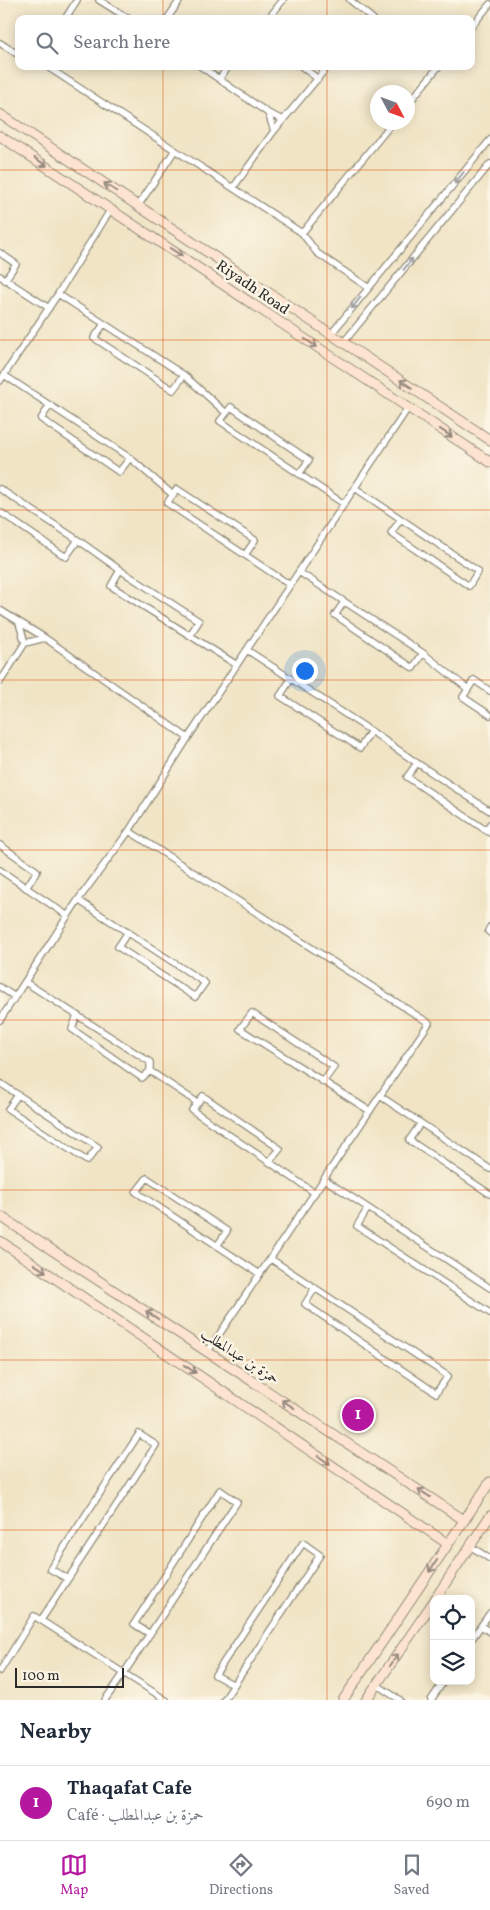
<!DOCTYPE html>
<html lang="en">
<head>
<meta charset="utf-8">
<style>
	:root { --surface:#fff; --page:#f6f6f7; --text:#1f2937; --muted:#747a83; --line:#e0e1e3; --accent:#b5179e }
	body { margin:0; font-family:Vollkorn,Amiri,serif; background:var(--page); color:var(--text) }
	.controls { position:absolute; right:15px; bottom:15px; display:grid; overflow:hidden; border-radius:10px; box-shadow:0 2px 12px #0003 }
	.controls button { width:45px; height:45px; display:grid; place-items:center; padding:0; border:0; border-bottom:1px solid var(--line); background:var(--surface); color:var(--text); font:25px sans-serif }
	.compass { position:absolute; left:370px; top:85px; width:45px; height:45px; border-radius:50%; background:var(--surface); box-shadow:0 2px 12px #0003; rotate:131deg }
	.scale { position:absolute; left:15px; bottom:12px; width:109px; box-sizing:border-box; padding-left:5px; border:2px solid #2b2b2b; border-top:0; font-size:14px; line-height:18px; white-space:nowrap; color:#2b2b2b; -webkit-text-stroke:4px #fcf5e5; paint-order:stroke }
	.you { position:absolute; left:304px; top:670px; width:18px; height:18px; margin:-12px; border:4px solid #fff; border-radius:50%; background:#1a73e8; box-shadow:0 0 0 8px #1a73e833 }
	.badge { display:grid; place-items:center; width:32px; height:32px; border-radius:50%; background:var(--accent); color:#fff; font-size:16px; font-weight:700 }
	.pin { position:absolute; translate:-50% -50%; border:2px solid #fff; box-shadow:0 1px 5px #0006 }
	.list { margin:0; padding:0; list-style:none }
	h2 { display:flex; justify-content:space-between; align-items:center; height:65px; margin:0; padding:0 20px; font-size:21px }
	h2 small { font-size:16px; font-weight:400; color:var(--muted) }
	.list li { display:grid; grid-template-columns:32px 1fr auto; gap:15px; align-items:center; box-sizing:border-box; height:75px; padding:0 20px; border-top:1px solid var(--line) }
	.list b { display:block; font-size:19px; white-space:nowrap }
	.list p { margin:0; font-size:16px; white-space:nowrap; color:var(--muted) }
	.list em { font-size:16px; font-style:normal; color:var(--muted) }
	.icon { flex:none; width:28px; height:28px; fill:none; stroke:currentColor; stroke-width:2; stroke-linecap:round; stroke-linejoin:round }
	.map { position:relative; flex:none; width:490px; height:1700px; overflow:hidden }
	.search { position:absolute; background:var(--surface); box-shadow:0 2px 12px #0003; left:15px; right:15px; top:15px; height:55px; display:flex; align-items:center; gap:12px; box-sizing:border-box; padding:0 18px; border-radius:10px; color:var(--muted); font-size:19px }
	.sheet { height:140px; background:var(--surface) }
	nav { display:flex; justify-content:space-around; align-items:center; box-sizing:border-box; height:70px; border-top:1px solid var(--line); background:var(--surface); font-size:14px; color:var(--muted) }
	nav a { display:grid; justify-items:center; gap:2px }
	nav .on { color:var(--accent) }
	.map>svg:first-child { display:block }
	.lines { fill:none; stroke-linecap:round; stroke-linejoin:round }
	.street-casing { stroke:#8e8878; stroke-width:8 }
	.secondary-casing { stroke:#8e8878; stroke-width:11 }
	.street { stroke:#fff; stroke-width:5.5 }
	.secondary { stroke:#fde4d0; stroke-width:9 }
	.oneway { stroke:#94887e }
	.oneway2 { stroke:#a0a0a0 }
	.grid { fill:none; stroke:#df570e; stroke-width:1; stroke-opacity:0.55 }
	.labels { text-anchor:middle; stroke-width:5; stroke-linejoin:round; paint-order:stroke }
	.street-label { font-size:15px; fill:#2b2b2b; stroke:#fcf5e5 }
</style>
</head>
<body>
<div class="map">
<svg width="490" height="1700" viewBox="0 0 490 1700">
	<rect width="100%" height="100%" fill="#fcf5e5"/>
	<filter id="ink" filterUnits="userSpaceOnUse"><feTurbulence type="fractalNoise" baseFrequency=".02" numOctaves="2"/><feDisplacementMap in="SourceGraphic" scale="10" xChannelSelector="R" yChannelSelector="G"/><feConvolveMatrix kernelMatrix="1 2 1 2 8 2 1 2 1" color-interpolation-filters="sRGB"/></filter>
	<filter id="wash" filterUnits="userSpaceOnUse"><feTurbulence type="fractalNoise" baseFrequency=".0096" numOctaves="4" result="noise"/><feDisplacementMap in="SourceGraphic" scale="20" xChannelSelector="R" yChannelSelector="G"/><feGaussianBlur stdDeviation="1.12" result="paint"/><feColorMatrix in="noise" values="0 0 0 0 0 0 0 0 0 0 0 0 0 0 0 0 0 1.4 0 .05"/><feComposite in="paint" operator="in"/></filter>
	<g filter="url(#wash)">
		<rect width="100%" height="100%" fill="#f0e4c5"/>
	</g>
	<g filter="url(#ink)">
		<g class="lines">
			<defs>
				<path id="street" d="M99,0L129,19
					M350,0L373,19
					M65,19L77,0
					M167,19L180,0
					M268,19L283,0
					M471,27L490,4
					M0,43L19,55
					M46,66L302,233L317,253L369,288
					M200,66L268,113L274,131
					M301,66L318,79
					M219,79L229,66
					M408,104L439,66
					M268,113L283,120
					M233,188L274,131L328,66
					M138,206L175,150
					M302,233L393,122
					M0,253L16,264L5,280
					M0,276L49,308
					M58,294L184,375L173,390L94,338L104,324
					M331,334L490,140
					M343,343L490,164
					M4,375L130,458L119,472L41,419L50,405
					M184,375L226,413
					M0,381L58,294L111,209
					M130,458L173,495
					M299,474L309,460L231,407L220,421L344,504
					M355,488L478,571L469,586L391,533L401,519
					M0,489L78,540L66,557L0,512
					M78,540L120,570
					M245,555L255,540L177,489L167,503L290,585
					M299,572L423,653L413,668L335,615L344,602
					M0,610L45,638L188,738L408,408
					M190,635L199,621L120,570L111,586L237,665
					M25,643L45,638
					M247,650L371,731L360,748L280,696L291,679
					M423,653L468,689
					M0,682L25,643L19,623
					M490,691L474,680L463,697L490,715
					M371,731L417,763
					M490,811L417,763L407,777L490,833
					M486,830L490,824
					M129,831L188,738
					M0,845L37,871L26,888
					M0,870L68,916
					M78,900L205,983L195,997L118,947L128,932
					M490,927L488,931L490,933
					M25,982L150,1062V1071L142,1078L72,1029L77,1015
					M0,987L15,997
					M0,1020L78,900L129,831L429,1023L208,1351
					M150,1071L198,1103
					M323,1082L334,1067L252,1013L240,1029L370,1111
					M0,1083L98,1147L87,1161L8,1109L18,1095
					M380,1096L490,1169
					M421,1123L409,1140L490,1194
					M269,1162L280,1149L203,1096L192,1110L315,1193
					M324,1179L490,1288
					M368,1208L357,1226L490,1313
					M217,1246L227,1231L147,1178L136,1192L260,1274
					M271,1259L448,1376L436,1393L305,1304L315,1288
					M470,1546L490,1559
					M41,1620L156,1445L139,1434L50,1569L68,1579
					M481,1626L490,1632
					M471,1640L490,1613
					M0,1671L34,1616L166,1700
					M377,1685L400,1700
					M105,1700L124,1673L237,1502L220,1490L134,1624L150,1634
					M224,1700L234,1685L320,1555L303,1543L215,1675L234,1685
					M431,1700L444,1681"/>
				<path id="secondary" d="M0,114L490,440
					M0,136L490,462
					M0,1216L464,1520
					M0,1241L448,1544
					M435,1599L490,1516
					M343,1700L490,1482
					M366,1700L434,1601"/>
			</defs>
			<!-- street casing -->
			<use href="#street" class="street-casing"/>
			<!-- secondary casing -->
			<use href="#secondary" class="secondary-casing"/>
			<!-- street -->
			<use href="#street" class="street"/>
			<!-- secondary -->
			<use href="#secondary" class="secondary"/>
		</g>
		<!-- one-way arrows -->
		<defs><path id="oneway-shaft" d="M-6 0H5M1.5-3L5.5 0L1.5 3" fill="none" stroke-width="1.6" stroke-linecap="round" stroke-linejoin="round" transform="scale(1.25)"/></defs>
		<g class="oneway">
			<use href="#oneway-shaft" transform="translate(41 162) rotate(33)"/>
			<use href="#oneway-shaft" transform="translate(110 187) rotate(-146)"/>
			<use href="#oneway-shaft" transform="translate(176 252) rotate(34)"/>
			<use href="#oneway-shaft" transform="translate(311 343) rotate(34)"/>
			<use href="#oneway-shaft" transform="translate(406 384) rotate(-146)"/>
			<use href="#oneway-shaft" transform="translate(446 433) rotate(33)"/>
			<use href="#oneway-shaft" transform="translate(40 1268) rotate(34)"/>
			<use href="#oneway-shaft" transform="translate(152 1315) rotate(-147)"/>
			<use href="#oneway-shaft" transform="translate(190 1369) rotate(34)"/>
			<use href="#oneway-shaft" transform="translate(288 1404) rotate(-147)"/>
			<use href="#oneway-shaft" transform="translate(324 1460) rotate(34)"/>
			<use href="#oneway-shaft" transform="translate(424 1493) rotate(-147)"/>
			<use href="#oneway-shaft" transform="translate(433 1566) rotate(124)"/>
			<use href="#oneway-shaft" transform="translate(394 1660) rotate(-56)"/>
		</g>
		<g class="oneway2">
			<use href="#oneway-shaft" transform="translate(459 178) rotate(129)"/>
			<use href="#oneway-shaft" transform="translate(408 264) rotate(-51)"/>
			<use href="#oneway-shaft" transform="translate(356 303) rotate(129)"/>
		</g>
	</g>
	<!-- grid -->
	<path class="grid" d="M163,0V19M327,0V19M163,66V1700M327,66V1700M0,170H490M0,340H490M0,510H490M0,680H490M0,850H490M0,1020H490M0,1190H490M0,1360H490M0,1530H490"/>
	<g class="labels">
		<!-- street labels -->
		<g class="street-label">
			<text transform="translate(253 287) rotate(34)" y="5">Riyadh Road</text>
			<text transform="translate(240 1356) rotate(33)" y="5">حمزة بن عبدالمطلب</text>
		</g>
	</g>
</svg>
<div class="controls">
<button><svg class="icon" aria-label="locate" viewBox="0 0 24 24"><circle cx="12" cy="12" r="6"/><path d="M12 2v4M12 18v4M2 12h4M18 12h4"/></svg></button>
<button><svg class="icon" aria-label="layers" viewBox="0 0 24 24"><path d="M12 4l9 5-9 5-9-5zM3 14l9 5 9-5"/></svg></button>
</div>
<svg class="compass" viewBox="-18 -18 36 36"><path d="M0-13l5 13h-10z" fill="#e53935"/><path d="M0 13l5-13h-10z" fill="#747a83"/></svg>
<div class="scale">100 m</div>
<div class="you"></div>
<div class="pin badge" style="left:358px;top:1415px">1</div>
<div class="search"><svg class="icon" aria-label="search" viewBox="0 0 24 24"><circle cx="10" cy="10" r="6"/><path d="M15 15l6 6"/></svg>Search here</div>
</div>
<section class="sheet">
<h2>Nearby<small></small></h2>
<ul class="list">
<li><span class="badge">1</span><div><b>Thaqafat Cafe</b><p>Café · حمزة بن عبدالمطلب</p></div><em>690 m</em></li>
</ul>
</section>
<nav>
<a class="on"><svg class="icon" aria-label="map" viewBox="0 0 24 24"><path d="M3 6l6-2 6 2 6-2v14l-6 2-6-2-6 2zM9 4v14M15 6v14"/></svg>Map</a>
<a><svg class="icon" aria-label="directions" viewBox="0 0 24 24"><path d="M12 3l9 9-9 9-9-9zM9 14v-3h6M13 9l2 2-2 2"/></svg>Directions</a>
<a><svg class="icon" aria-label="saved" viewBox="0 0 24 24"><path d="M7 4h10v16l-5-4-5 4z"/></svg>Saved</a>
</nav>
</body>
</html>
